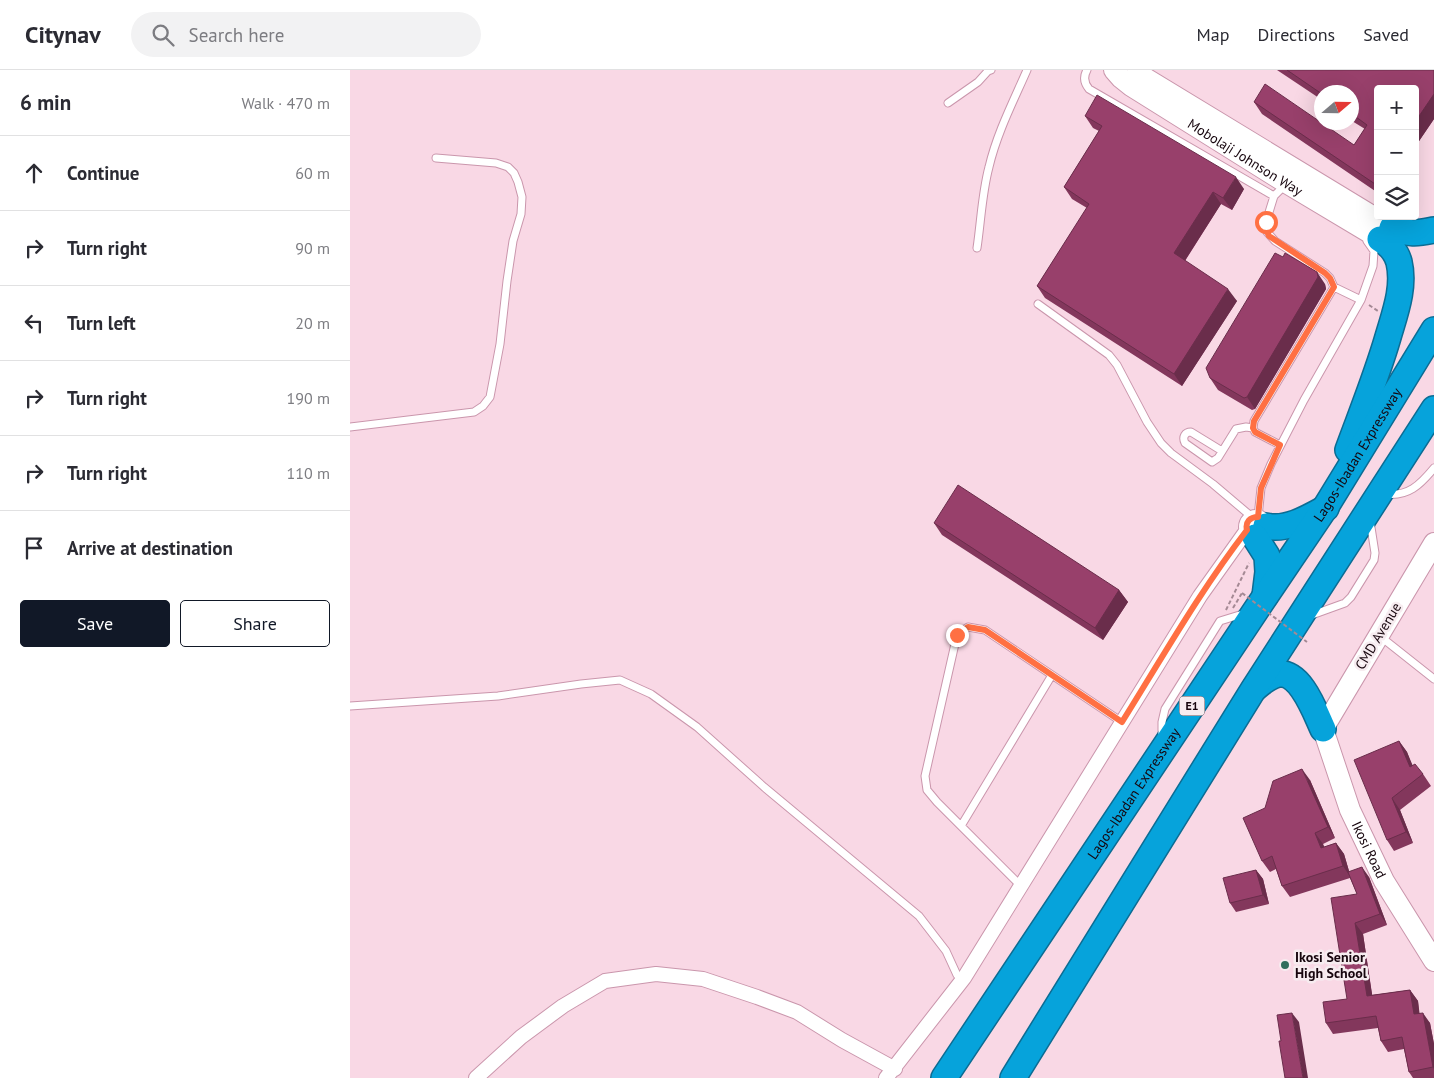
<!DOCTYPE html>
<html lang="en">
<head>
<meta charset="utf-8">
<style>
	:root { --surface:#fff; --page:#f2f2f3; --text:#2b2b33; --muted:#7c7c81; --line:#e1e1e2; --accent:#111827 }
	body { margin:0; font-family:"PT Sans",sans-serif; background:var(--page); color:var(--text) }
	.controls { position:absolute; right:15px; top:15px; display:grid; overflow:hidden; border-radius:5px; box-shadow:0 5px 20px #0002 }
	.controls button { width:45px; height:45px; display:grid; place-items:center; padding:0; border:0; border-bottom:1px solid var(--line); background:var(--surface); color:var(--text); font:25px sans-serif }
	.compass { position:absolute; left:964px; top:15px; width:45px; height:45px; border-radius:50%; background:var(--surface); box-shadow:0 5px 20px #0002; rotate:70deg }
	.stop { position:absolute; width:15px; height:15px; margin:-11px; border:4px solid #ff7043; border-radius:50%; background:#fff }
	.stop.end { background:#ff7043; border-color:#fff; box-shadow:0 1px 5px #0008 }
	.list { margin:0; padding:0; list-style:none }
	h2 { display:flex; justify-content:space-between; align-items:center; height:65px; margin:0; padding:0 20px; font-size:21px }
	h2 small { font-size:16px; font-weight:400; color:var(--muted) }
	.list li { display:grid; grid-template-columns:32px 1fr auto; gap:15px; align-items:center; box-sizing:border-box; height:75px; padding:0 20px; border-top:1px solid var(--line) }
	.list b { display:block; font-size:19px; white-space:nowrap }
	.list em { font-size:16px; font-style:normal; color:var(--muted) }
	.actions { display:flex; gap:10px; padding:15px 20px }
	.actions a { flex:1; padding:11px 0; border:1px solid var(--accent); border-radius:5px; text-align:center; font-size:18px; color:var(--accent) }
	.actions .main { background:var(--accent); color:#fff }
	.icon { flex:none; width:28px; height:28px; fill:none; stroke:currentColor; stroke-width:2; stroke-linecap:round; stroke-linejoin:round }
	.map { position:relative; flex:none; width:1084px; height:1008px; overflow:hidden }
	header { display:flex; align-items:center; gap:30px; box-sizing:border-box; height:70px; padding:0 25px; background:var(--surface); border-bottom:1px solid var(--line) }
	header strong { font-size:24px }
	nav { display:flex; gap:28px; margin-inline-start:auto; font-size:18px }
	.search { width:350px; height:45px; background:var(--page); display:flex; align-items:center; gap:12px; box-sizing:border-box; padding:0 18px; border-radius:28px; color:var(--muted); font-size:19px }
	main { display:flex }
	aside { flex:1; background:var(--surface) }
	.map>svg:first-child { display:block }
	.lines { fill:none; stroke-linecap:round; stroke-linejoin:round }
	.lane-casing { stroke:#ca96ac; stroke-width:9 }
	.street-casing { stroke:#ca96ac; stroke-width:16 }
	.secondary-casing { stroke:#ca96ac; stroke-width:22 }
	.highway-casing { stroke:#0c6c93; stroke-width:28 }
	.path { stroke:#a48994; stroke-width:2; stroke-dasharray:4 2.5; stroke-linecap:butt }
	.lane { stroke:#fff; stroke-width:7 }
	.street { stroke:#fff; stroke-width:14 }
	.secondary { stroke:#fff; stroke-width:20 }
	.highway { stroke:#06a3db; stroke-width:25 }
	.path-bridge { stroke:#a48994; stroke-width:2; stroke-dasharray:4 2.5; stroke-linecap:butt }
	.wall { fill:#83375c }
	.shaded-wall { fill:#6a2d4b }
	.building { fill:#98406b; stroke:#6a2d4b }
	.route { stroke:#ff7043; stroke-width:6 }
	.poi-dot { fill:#306f5d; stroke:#f7ecf0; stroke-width:2 }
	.labels { text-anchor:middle; stroke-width:5; stroke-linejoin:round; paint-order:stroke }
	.shield { fill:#f7ecf0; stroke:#5a4a51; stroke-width:1 }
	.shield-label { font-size:12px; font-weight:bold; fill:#16050d }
	.street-label { font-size:14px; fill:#16050d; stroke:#f7ecf0 }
	.poi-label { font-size:14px; font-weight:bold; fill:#16050d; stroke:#f7ecf0; text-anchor:start }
</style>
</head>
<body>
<header>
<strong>Citynav</strong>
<div class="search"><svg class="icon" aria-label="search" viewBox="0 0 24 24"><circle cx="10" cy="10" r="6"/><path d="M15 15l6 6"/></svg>Search here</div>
<nav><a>Map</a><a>Directions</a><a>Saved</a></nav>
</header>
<main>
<aside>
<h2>6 min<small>Walk · 470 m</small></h2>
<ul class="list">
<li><svg class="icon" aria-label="ahead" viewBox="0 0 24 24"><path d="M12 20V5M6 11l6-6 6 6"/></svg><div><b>Continue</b></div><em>60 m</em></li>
<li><svg class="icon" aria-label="right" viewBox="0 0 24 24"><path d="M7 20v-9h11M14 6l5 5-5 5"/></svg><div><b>Turn right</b></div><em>90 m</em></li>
<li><svg class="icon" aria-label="left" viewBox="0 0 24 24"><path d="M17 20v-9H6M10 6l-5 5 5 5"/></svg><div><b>Turn left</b></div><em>20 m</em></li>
<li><svg class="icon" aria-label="right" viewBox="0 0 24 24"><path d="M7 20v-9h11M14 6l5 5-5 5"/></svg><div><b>Turn right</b></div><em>190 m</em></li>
<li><svg class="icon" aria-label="right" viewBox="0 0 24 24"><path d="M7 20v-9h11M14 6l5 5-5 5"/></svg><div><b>Turn right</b></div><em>110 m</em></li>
<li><svg class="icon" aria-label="arrive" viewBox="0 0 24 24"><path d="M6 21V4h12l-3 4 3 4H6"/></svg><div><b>Arrive at destination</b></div></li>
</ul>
<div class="actions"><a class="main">Save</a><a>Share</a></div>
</aside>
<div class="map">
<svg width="1084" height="1008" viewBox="0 0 1084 1008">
	<rect width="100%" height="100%" fill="#f9d8e5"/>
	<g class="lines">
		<defs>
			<path id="lane" d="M737,0C733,7 734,13 739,19L924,126
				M598,33L628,12L638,1L641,0
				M627,178C631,151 632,123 639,97C647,63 663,32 677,0
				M984,217L1011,230
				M688,234L759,285L767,295L797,352L811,373L821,383L863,414L902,447
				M0,357L124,342L133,336L140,327L150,274L157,211L163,171L171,144L172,127L168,112L164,103L158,97L146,93L86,88
				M930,375L905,362L903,358L904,351L984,217L980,208L975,203L925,171L917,162L915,157L916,152L924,126L930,120L933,112
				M872,381L841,362C835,362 832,367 835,373L862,392L868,388L886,359L896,357L903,358
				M1035,424C1058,427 1070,415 1084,398
				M908,447L911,418L921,394L954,330L1011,230L1023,196L1024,181L1017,171
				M959,546L995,533L1001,527L1024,490L1025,483L1020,451
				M1031,567L1084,609
				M0,636L148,626L231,614L270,610L301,624L347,657L414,717L569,846L596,881L607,905L614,908
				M812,667V652L815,639L870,551L896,543
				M611,756L702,605
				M671,816L587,732L577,720L575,706L607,565L618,557L635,560L772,652"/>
			<path id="street" d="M896 457a10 10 0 1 1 20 0a10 10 0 1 1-20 0Z
				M126,1008L171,967L213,936L255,911L306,904L353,909L407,927L447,942L492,970L545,999
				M536,1008L614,908L850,526L897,460"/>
			<g id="secondary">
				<path id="s1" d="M764,0L771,8L781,16L933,111L1030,169"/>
				<path d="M787,3L1042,158"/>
				<path id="s2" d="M1084,473L973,659L1000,740L1034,811L1084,891"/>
			</g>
			<g id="highway">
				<path d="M1042,158C1058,164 1067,164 1084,160"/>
				<path d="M998,380C1012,342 1027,305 1038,267C1045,243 1055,217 1049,192C1046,181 1039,174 1030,169"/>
				<path d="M916,456C936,461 958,448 976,438"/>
				<path d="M905,467L917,486L918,502L915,526"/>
				<path d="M905,618C912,612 919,606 928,604C951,601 965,642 973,659"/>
				<path id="s3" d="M594,1008L906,540L975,438L1084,260"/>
				<path d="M663,1008L903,620L1084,339"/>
			</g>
		</defs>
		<!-- lane casing -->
		<use href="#lane" class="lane-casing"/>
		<!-- street casing -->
		<use href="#street" class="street-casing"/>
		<!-- secondary casing -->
		<use href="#secondary" class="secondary-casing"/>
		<!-- highway casing -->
		<use href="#highway" class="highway-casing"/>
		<!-- path -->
		<path class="path" d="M1019,235L1028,241
			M883,538L892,523
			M876,540L899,493"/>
		<!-- lane -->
		<use href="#lane" class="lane"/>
		<!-- street -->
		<use href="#street" class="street"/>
		<!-- secondary -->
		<use href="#secondary" class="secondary"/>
		<!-- highway -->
		<use href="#highway" class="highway"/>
		<!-- path-bridge -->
		<path class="path-bridge" d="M892,523L957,572"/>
	</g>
	<!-- wall -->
	<path class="wall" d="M927,0H1084V49L1065,77V19H1028V123L912,44L904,32L1004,75L1015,59L1002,51V22H972V30Z
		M735,46L894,119L882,140L871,134L835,191L887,231L832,316L695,228L687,216L737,138L722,129L714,117L749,61L743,58Z
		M975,214L976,219L905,339L902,340L868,320L860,308Z
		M584,453L769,520L778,532L753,570L592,465Z
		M1049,671L1057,682L1062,696L1073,704L1081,716L1050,740L1063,773L1044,781L1037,770Z
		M960,710L985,768L973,774L974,777L986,773L994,784L999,801L1019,807L1037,855L1013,864L1022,925L1060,920L1068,931L1069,943L1080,953L1084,974V1008H1063L1059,1002L1054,979L1038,982L1031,971L1028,958L983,964L976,953L997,929L1007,824L1000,808L940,827L932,816L926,799L920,802L912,791L915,738Z
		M906,800L913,809L919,834L886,842L880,833Z"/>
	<!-- shaded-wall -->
	<path class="shaded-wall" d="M1084,24V49L1065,77V52Z
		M886,107L894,119L882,140L873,128Z
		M863,122L871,134L832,195L824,183Z
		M967,202L975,214L976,219L905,339L897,327Z
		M878,219L887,231L832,316L824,304Z
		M769,520L778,532L753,570L745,558Z
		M1049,671L1057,682L1068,708L1060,697Z
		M952,699L960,710L985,768L978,757Z
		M1042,728L1050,740L1063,773L1056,762Z
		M965,763L973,774L979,789L971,778Z
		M986,773L994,784L1001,808L993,796Z
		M1012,797L1019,807L1037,855L1030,844Z
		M906,800L913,809L919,834L913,825Z
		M1005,853L1013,864L1024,937L1017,926Z
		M1060,920L1068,931L1071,955L1064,944Z
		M942,943L949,952L958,1008H953Z
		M1073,943L1080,953L1084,974V999L1083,997Z"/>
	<!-- building -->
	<path class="building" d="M937,0H1084V24L1065,52V19H1028V116L904,32L915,14L1004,75L1017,55L1002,44V22H972V24Z
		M747,25L886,107L873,128L863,122L824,183L878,219L824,304L687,216L739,134L714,117L752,56L735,46Z
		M925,183L933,187L935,183L967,202L968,207L897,327L894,328L860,308L856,298Z
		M608,415L769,520L745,558L584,453Z
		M1049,671L1060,697L1065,694L1073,704L1042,728L1056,762L1037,770L1004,690Z
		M952,699L978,757L965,763L971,778L986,773L993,796L932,816L922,786L912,791L893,748L915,738L923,711Z
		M1012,797L1030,844L1005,853L1017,926L1060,920L1064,944L1073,943L1083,997L1059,1002L1052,967L1031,971L1026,946L976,953L973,932L997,929L981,828L1007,824L998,802Z
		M906,800L913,825L880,833L873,808Z
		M942,943L953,1008H935L929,971H931L927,945Z"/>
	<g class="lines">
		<!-- route -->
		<path class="route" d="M607,565L618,557L635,560L772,652C812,588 850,521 897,460C895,452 900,447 908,447L911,418L930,375L905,362L903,358L904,351L984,217L980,208L975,203L919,166L915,157L916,152"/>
	</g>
	<!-- markers -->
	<circle class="poi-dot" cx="935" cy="895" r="5"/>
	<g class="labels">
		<!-- shield labels -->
		<rect class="shield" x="829.5" y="626.5" width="25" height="19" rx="4"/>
		<g class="shield-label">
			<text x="842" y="640">E1</text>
		</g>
		<!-- street labels -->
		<g class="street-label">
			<text dy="5" stroke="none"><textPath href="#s1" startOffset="158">Mobolaji Johnson Way</textPath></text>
			<text dy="5" stroke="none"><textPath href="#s3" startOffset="748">Lagos-Ibadan Expressway</textPath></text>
			<text transform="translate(1028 566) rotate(-59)" y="5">CMD Avenue</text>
			<text dy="5" stroke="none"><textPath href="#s3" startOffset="342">Lagos-Ibadan Expressway</textPath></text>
			<text dy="5" stroke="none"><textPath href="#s2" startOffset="346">Ikosi Road</textPath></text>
		</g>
		<!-- poi labels -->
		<g class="poi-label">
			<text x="945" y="892">Ikosi Senior<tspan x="945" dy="16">High School</tspan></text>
		</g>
	</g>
</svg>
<div class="controls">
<button>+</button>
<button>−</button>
<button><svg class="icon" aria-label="layers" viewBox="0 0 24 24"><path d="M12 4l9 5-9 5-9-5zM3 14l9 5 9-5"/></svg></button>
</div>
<svg class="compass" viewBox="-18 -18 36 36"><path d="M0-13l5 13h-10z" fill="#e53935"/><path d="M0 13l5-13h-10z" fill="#7c7c81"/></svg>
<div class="stop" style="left:916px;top:152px"></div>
<div class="stop end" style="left:607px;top:565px"></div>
</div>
</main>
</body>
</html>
